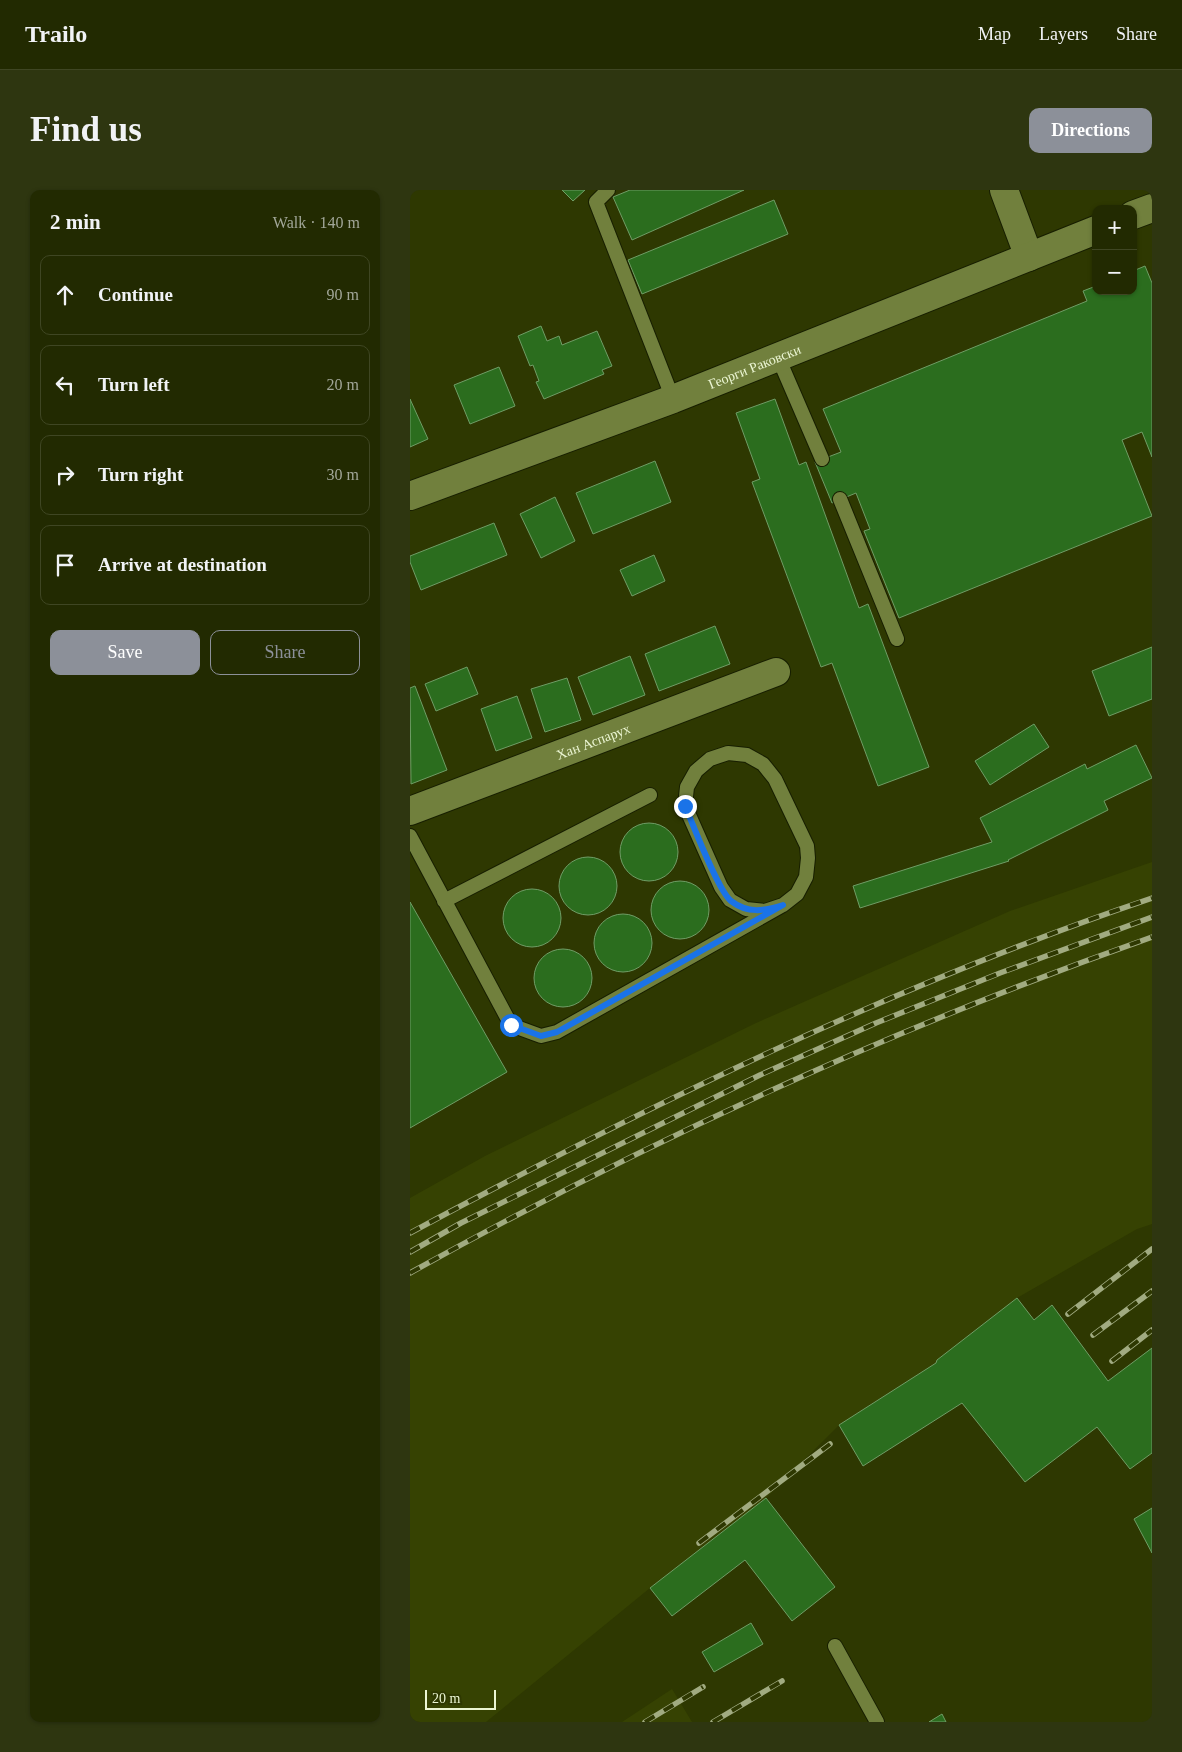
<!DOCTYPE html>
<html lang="en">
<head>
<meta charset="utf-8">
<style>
	:root { --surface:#222a01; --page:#2e3610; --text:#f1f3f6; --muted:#a2a799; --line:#3f4623; --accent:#8c9099 }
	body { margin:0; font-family:Georgia,serif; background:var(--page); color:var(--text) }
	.controls { position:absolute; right:15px; top:15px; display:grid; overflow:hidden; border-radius:10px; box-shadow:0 1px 4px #0004 }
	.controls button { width:45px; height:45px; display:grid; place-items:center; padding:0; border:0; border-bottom:1px solid var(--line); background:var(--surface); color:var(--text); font:25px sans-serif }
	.scale { position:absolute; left:15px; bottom:12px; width:71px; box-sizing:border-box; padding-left:5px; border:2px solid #ebf5d3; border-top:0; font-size:14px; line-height:18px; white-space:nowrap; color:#ebf5d3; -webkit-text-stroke:4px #2e3801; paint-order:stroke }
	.stop { position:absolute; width:15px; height:15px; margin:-11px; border:4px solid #1a73e8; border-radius:50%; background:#fff }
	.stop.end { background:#1a73e8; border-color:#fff; box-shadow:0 1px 5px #0008 }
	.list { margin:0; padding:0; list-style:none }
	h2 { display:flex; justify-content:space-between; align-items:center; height:65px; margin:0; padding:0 20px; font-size:21px }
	h2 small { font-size:16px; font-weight:400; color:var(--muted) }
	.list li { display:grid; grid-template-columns:32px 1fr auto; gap:15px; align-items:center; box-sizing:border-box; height:80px; margin:0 10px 10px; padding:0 10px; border:1px solid var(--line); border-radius:10px }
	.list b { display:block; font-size:19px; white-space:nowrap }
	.list em { font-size:16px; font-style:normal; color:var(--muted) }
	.actions { display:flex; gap:10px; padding:15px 20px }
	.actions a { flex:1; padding:11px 0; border:1px solid var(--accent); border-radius:10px; text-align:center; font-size:18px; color:var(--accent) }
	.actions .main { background:var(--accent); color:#fff }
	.icon { flex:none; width:28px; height:28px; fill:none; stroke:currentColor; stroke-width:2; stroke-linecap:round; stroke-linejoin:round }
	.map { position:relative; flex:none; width:742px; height:1532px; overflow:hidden; border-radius:10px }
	header { display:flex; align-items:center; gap:30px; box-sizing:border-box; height:70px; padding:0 25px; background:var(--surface); border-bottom:1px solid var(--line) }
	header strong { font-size:24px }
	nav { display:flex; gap:28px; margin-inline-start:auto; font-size:18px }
	.intro { display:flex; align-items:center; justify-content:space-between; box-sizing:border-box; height:120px; padding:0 30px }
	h1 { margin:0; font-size:35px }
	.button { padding:12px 22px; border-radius:10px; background:var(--accent); color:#fff; font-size:18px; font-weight:700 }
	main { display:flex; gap:30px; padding:0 30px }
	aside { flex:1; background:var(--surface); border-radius:10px; box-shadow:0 1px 4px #0004 }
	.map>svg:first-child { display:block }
	.built { fill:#364202 }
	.building { fill:#2b6d1e; stroke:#6f9d66 }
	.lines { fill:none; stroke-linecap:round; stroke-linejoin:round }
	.lane-casing { stroke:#171e00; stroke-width:16 }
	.street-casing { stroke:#171e00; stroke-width:30 }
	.secondary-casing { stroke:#171e00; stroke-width:30 }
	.lane { stroke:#71803d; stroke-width:14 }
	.street { stroke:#71803d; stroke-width:28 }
	.secondary { stroke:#71803d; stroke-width:28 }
	.rail-casing { stroke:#a1ab81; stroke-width:5.5 }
	.rail { stroke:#2e3801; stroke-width:4; stroke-dasharray:11; stroke-linecap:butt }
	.route { stroke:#1a73e8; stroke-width:6 }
	.labels { text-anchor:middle; stroke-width:5; stroke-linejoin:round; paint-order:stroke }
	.street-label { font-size:14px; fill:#ebf5d3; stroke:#2e3801 }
</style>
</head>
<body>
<header>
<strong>Trailo</strong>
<nav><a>Map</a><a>Layers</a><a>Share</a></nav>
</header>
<div class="intro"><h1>Find us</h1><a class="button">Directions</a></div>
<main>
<aside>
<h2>2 min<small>Walk · 140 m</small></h2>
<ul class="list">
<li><svg class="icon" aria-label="ahead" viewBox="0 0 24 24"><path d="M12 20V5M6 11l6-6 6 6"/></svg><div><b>Continue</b></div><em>90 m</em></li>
<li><svg class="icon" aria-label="left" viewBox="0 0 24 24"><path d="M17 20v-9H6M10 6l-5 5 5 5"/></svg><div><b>Turn left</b></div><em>20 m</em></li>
<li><svg class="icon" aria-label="right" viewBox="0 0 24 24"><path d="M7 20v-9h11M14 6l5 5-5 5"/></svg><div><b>Turn right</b></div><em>30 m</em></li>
<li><svg class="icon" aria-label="arrive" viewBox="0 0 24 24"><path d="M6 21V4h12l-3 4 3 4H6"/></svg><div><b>Arrive at destination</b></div></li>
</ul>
<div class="actions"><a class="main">Save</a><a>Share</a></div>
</aside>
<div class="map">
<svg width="742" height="1532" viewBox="0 0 742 1532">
	<rect width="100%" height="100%" fill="#2e3801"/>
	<!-- built -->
	<path class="built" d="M742,672V1034L727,1039L607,1108L527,1170L526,1173L429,1235L356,1308L240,1398L76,1532H0V1008L75,966L346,833L600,721Z
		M262,1499L282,1532H212Z"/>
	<!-- building -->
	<path class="building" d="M152,0H175L163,11Z
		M220,0H334L222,50L203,7Z
		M364,10L378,44L232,104L218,70Z
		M735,76L742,93V267L732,242L712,250L742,326L489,428L454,341L460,339L446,303L422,313L405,272L431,262L413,219L677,111L673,101L686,96V101H723V81Z
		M131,136L137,151L149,146L152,155L187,141L202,176L192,180L194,184L134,209L126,192L129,191L123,175L120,176L108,146Z
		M89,177L105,216L60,234L44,195Z
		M0,209L18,249L0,257Z
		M365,209L389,275L396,272L449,418L458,414L519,577L468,596L422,473L411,477L342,292L350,289L326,223Z
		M245,271L261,312L183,344L166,303Z
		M145,307L165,351L131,368L110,324Z
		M84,333L97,365L11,400L0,372V366Z
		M244,365L255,391L222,406L210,380Z
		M305,436L320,474L249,501L235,464Z
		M742,457V509L699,526L682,481Z
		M220,466L235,505L183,525L168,487Z
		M57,477L68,504L26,521L15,494Z
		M157,488L171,530L135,542L121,499Z
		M5,496L37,580L1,594L0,498Z
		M107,506L122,548L86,561L71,519Z
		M624,534L639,557L580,595L565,571Z
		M726,555L742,588L694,611L698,620L598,670L599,671L450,718L443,696L582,652L570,628L675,574L677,579Z
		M210 662a29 29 0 1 1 58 0a29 29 0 1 1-58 0Z
		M149 696a29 29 0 1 1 58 0a29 29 0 1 1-58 0Z
		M241 720a29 29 0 1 1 58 0a29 29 0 1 1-58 0Z
		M93 728a29 29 0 1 1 58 0a29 29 0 1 1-58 0Z
		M0,712L97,882L0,938Z
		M184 753a29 29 0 1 1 58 0a29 29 0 1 1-58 0Z
		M124 788a29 29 0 1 1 58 0a29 29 0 1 1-58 0Z
		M607,1108L624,1130L642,1115L698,1191L742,1158V1263L720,1279L687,1237L615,1292L552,1213L453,1276L429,1235L526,1173L527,1170Z
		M356,1308L425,1397L382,1431L335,1370L262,1426L240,1398Z
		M742,1318V1363L724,1329Z
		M341,1433L353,1454L304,1482L292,1462Z
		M532,1524L536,1532H519Z"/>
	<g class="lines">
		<defs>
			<path id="lane" d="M198,0L186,12L263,209
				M368,167L412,269
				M430,309L487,449
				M318,563L337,565L353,574L365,589L397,656L398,668L396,687L387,704L373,715L355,721L336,719L320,710L311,697L275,616L277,597L286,581L300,569Z
				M0,646L101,835L131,846L147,842L373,715
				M34,711L240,605
				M425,1456L467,1532"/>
			<g id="street">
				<path d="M594,0L619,67"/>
				<path id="s1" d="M0,621L366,482"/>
			</g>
			<g id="secondary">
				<path d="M723,25L742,18"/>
				<path id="s2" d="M0,306L263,209L686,40"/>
			</g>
		</defs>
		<!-- lane casing -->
		<use href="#lane" class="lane-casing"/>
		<!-- street casing -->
		<use href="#street" class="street-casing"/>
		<!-- secondary casing -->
		<use href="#secondary" class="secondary-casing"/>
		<!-- lane -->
		<use href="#lane" class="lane"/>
		<!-- street -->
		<use href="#street" class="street"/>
		<!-- secondary -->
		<use href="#secondary" class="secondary"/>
		<defs>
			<path id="rail" d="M0,1043C239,915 484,795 742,708
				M0,1062L51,1033L350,885L466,833L590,783L742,727
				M0,1083C237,951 486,837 742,747
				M658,1124L742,1059
				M683,1145L742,1101
				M702,1171L742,1140
				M289,1353L420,1254
				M235,1532L293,1497
				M303,1532L372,1491"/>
		</defs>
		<!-- rail casing -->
		<use href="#rail" class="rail-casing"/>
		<!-- rail -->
		<use href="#rail" class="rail"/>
	</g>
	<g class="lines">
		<!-- route -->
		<path class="route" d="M101,835L131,846L147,842L373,715C354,721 338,724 321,711C308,701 283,634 275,616"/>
	</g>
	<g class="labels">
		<!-- street labels -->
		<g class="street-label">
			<text dy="5" stroke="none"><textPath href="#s2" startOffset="368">Георги Раковски</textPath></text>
			<text dy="5" stroke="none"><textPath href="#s1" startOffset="196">Хан Аспарух</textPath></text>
		</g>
	</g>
</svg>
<div class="controls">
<button>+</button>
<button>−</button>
</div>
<div class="scale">20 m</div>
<div class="stop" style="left:101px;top:835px"></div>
<div class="stop end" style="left:275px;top:616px"></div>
</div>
</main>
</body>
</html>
